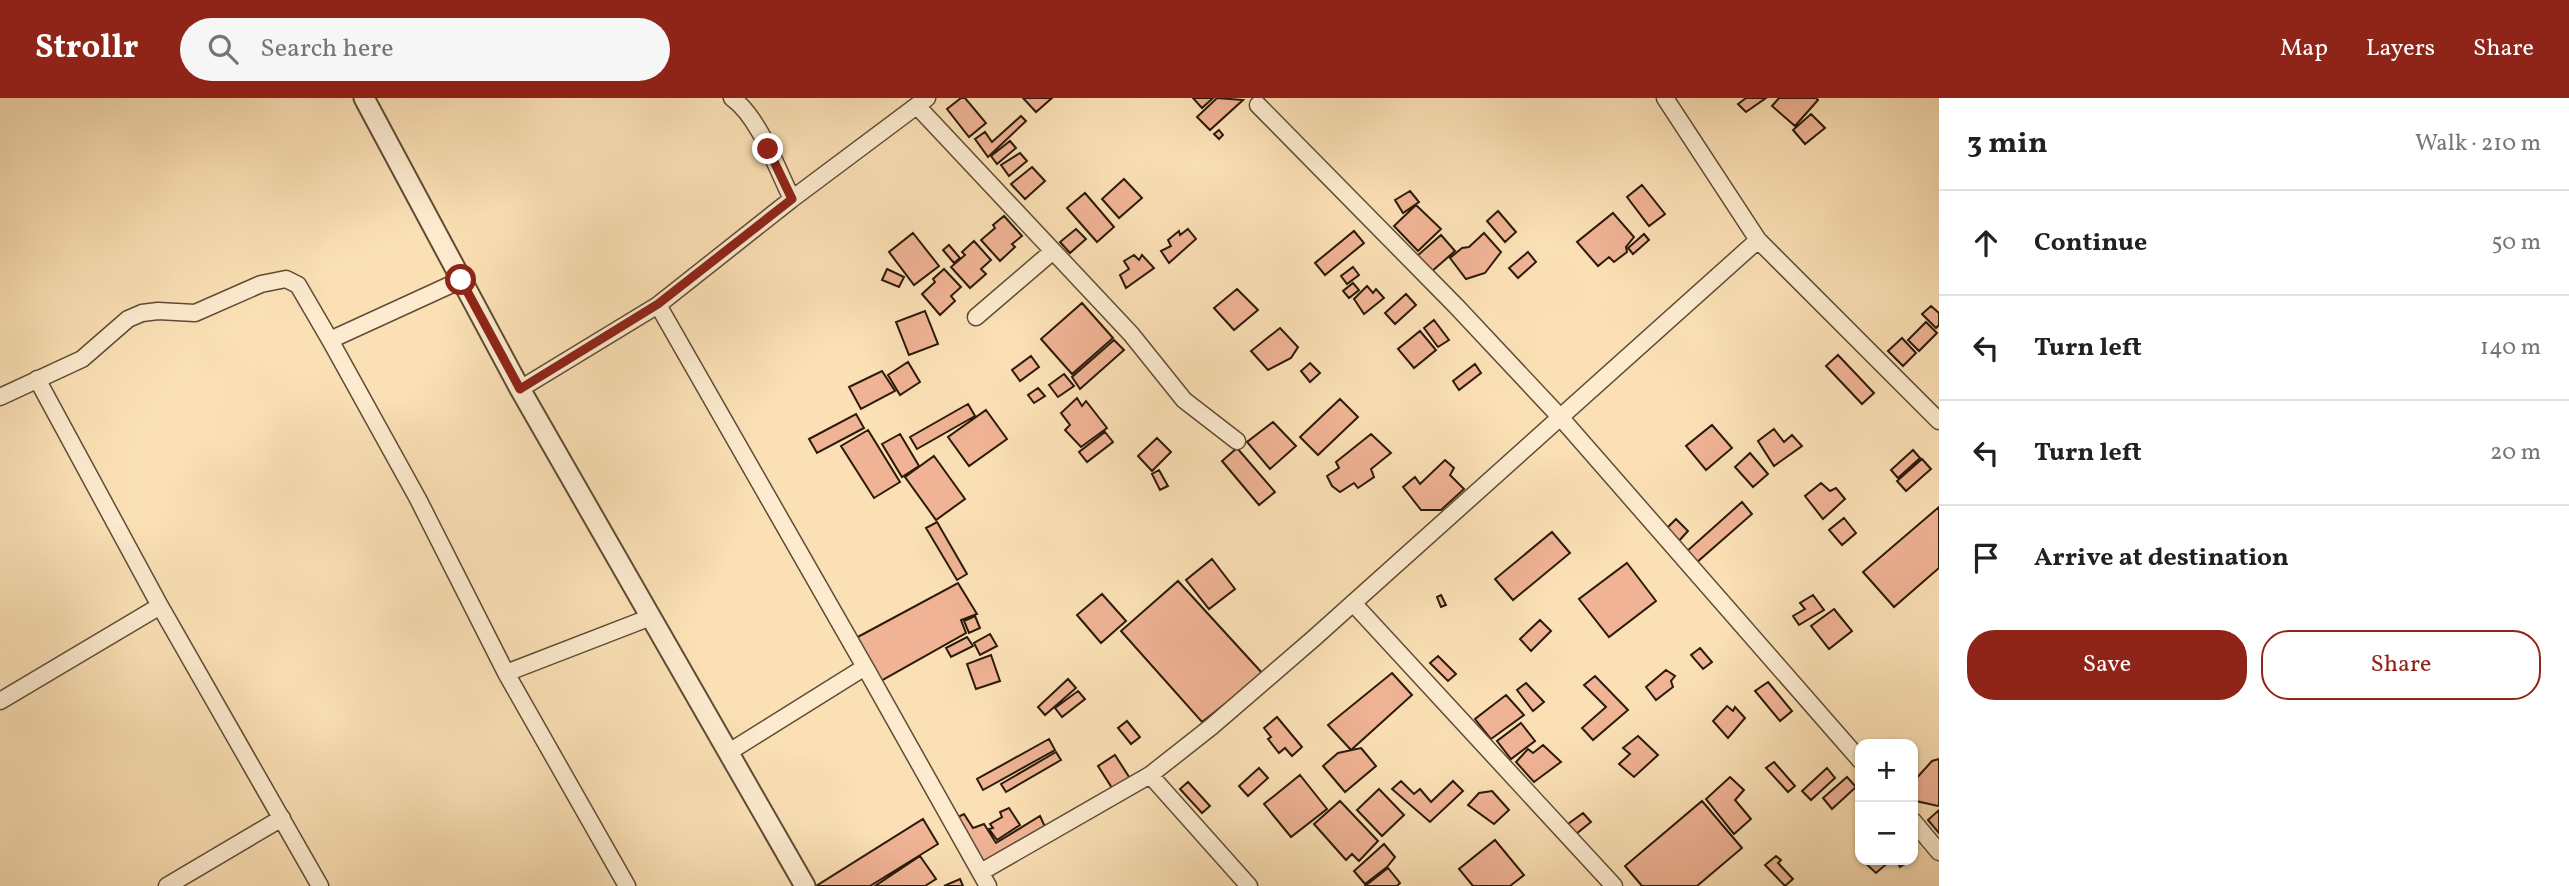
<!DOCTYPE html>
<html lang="en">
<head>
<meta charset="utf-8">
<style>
	:root { --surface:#fff; --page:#f6f6f6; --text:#202124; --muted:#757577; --line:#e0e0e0; --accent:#8f2418 }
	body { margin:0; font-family:Vollkorn,serif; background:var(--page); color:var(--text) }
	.controls { position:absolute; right:21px; bottom:21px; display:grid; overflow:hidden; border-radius:14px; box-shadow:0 2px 5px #0004 }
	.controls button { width:63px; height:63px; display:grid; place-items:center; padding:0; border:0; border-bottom:2px solid var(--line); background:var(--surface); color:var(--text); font:35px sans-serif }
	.stop { position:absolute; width:21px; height:21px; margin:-16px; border:5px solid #8f2418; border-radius:50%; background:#fff }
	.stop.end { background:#8f2418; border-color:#fff; box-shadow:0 2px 7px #0008 }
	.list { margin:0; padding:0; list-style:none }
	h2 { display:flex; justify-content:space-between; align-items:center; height:91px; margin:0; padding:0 28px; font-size:30px }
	h2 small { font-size:23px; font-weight:400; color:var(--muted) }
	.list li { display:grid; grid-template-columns:46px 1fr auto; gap:21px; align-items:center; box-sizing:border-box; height:105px; padding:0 28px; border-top:2px solid var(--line) }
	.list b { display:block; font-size:26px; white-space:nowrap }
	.list em { font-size:23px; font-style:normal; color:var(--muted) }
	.actions { display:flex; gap:14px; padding:21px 28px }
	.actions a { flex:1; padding:16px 0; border:2px solid var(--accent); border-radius:28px; text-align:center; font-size:24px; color:var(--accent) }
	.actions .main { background:var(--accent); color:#fff }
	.icon { flex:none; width:38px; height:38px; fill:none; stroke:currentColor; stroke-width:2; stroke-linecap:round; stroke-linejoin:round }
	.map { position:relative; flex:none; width:1939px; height:788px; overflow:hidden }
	header { display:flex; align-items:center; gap:42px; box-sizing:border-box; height:98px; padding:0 35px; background:var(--accent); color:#fff }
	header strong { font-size:33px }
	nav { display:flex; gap:38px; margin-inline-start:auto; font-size:24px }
	.search { width:490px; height:63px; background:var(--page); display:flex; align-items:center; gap:18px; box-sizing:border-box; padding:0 24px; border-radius:38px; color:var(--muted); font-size:26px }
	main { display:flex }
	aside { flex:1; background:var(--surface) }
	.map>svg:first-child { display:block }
	.building { fill:#f0b395; stroke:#2b1a09; stroke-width:2 }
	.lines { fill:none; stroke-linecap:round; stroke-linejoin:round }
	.minor-casing { stroke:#5f4c34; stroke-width:19 }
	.tertiary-casing { stroke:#5f4c34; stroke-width:23 }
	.minor { stroke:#fcebcf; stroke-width:16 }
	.tertiary { stroke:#fcebcf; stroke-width:19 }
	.route { stroke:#8f2418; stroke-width:9 }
</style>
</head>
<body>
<header>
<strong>Strollr</strong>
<div class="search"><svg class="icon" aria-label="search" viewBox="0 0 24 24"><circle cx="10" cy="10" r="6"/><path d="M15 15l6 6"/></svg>Search here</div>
<nav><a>Map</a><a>Layers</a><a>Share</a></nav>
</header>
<main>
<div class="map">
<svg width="1939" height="788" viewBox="0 0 1939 788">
	<rect width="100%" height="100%" fill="#fbe0b5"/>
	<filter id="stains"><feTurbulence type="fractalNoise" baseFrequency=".00286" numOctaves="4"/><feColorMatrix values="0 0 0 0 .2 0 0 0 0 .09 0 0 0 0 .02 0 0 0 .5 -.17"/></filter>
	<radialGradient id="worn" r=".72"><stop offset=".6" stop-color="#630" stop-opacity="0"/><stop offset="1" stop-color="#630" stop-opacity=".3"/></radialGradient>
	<!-- building -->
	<path class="building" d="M961,0H965L986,25L969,39L947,11Z
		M1023,0H1052L1036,14Z
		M1193,0H1213L1202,10Z
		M1217,0L1243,2L1210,32L1197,19Z
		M1746,0H1766L1746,14L1738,6Z
		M1779,0H1816L1818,2L1795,28L1772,8Z
		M1811,16L1825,30L1805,46L1793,32Z
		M1021,18L1026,23L988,59L975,41L985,34L992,44Z
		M1219,32L1223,37L1219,41L1214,36Z
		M1010,43L1016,50L997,66L991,58Z
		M1020,55L1027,63L1009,78L1001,67Z
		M1032,69L1045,83L1025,101L1011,86Z
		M1124,81L1142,100L1119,120L1102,101Z
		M1642,87L1665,116L1649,128L1627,99Z
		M1410,93L1419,104L1403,115L1395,102Z
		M1085,95L1114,129L1097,144L1067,110Z
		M1416,107L1441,131L1418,153L1394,128Z
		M1498,113L1516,134L1505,144L1487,123Z
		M1613,115L1634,139L1626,149L1627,154L1614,164L1609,159L1598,168L1577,144Z
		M1004,118L1022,138L1012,146L1015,149L1000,163L981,142L995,130L993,127Z
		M1076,131L1086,141L1070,155L1060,144Z
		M1188,131L1196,141L1169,165L1161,153L1171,148L1168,142L1179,133L1180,137Z
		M1354,133L1364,145L1325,177L1315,165Z
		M913,135L939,168L914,187L889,154Z
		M1484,135L1501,154L1485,175L1466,181L1450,160L1462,150L1469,149Z
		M1644,136L1649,142L1633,156L1628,150Z
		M1441,137L1455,153L1431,174L1417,158Z
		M974,143L991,162L981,171L986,176L970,190L951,169L965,157L962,154Z
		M949,147L960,160L954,165L943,152Z
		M1528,154L1536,164L1518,180L1509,170Z
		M1134,157L1139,162L1142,157L1154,170L1126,190L1120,177L1129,171L1124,163Z
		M1353,169L1359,177L1347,186L1341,178Z
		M887,171L904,179L899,189L882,182Z
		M944,171L961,189L951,198L955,203L940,217L922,196L935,184L933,181Z
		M1353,185L1359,192L1349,200L1343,193Z
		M1367,188L1373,195L1376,191L1384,200L1364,216L1354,201Z
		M1237,191L1258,212L1234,232L1214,210Z
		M1406,196L1416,207L1395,226L1385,215Z
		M1082,205L1113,240L1072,276L1041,241Z
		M1931,208L1939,215V227L1936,230L1922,216Z
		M925,213L938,246L909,257L896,224Z
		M1434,222L1449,242L1438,249L1424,230Z
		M1926,224L1937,235L1919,253L1908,242Z
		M1280,230L1298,249L1291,260L1268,272L1251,253Z
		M1420,233L1436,252L1414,270L1398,251Z
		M1902,240L1916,255L1903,268L1888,253Z
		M1114,242L1124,252L1080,291L1072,279Z
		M1838,257L1874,295L1862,306L1826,268Z
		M1031,258L1039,269L1020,283L1012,272Z
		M908,264L920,284L900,297L888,277Z
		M1310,265L1320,275L1310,284L1301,273Z
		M1475,266L1481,275L1459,292L1453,283Z
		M882,273L895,293L861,311L849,289Z
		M1064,276L1074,288L1058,299L1049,287Z
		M1038,290L1045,298L1034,305L1028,297Z
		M1077,300L1082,308L1086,303L1107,330L1081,349L1065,332L1070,327L1061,315Z
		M1340,301L1358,319L1318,357L1300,339Z
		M968,306L975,318L917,351L910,339Z
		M986,312L1007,341L969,368L948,339Z
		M856,316L864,330L817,355L809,341Z
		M1273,324L1296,348L1270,371L1247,344Z
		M1712,327L1732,350L1706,372L1686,348Z
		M1774,331L1784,344L1792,337L1802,348L1774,368L1758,343Z
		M868,332L900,384L874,400L841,348Z
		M1105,334L1113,344L1087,364L1079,354Z
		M900,336L919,368L902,379L882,346Z
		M1371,336L1391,355L1371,371L1374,379L1358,390L1354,385L1340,394L1332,388L1327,378L1339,370L1336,364Z
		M1157,340L1171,354L1152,373L1138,358Z
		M1237,350L1275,394L1259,407L1222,363Z
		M1913,352L1920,360L1898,380L1891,372Z
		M1750,355L1768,376L1753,389L1735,369Z
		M934,358L965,401L936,422L905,379Z
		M1922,361L1931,371L1906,393L1897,383Z
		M1445,362L1454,370L1450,377L1464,391L1441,412H1421L1403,389L1415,379L1420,386Z
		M1159,372L1168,388L1160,392L1152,376Z
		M1821,385L1830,393L1836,390L1845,401L1823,421L1805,398Z
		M1742,404L1752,416L1696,465L1686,454Z
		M1939,409V470L1894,509L1863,474Z
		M1844,420L1856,435L1842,447L1829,432Z
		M1676,421L1688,433L1677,445L1664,433Z
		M937,424L967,476L957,482L926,430Z
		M1552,434L1570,455L1513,502L1495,481Z
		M1212,461L1235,491L1209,511L1186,482Z
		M1627,465L1656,503L1609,539L1579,501Z
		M1178,483L1263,576L1202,624L1121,533Z
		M958,485L977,516L961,522L966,535L877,585L854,541Z
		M1102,496L1126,523L1101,545L1077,517Z
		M1441,497L1446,507L1441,509L1437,499Z
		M1813,497L1824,512L1799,527L1793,518L1805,511L1800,505Z
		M1834,511L1852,533L1829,551L1811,528Z
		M975,518L980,530L969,535L964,523Z
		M1540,522L1551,533L1531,553L1520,541Z
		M990,536L997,548L980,557L974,545Z
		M967,539L973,548L951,559L946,550Z
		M1700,550L1712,564L1703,571L1691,557Z
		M991,557L1000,583L976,591L967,566Z
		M1438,558L1456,576L1448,583L1430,565Z
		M1666,572L1675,578L1671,583L1673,589L1656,602L1646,589Z
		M1392,575L1412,597L1351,652L1328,627Z
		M1595,578L1628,612L1593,642L1582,630L1606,609L1584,587Z
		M1068,581L1076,590L1045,617L1038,609Z
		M1768,584L1792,613L1780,623L1755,593Z
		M1526,585L1544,604L1533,613L1517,592Z
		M1078,593L1085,601L1062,619L1055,610Z
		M1506,597L1524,617L1491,641L1475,621Z
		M1727,608L1733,613L1735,609L1745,620L1728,640L1713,623Z
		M1277,619L1302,649L1292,658L1285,650L1279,655L1268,641L1271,639L1264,630Z
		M1127,623L1140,639L1131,646L1118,630Z
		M1521,625L1535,643L1511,661L1497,643Z
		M1638,638L1658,657L1634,679L1619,666L1630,656L1623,650Z
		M1049,641L1055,652L983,692L977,681Z
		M1543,647L1561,664L1534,684L1516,664L1528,651L1533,655Z
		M1361,650L1376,668L1345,694L1323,668L1338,655Z
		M1056,654L1061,662L1006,694L1001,686Z
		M1115,657L1131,682L1114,693L1098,668Z
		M1939,661V707L1938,708L1916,703L1913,698V684L1932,663Z
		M1774,664L1795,688L1788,694L1766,670Z
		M1259,670L1268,680L1248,698L1239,688Z
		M1827,670L1835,680L1811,702L1802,693Z
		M1300,677L1327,711L1291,739L1264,706Z
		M1730,679L1744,692L1735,702L1751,721L1734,736L1706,701Z
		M1847,679L1856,689L1832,711L1823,700Z
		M1401,683L1414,696L1420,691L1431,704L1453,683L1463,693L1430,724L1392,691Z
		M1188,684L1210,708L1202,715L1180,691Z
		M1379,691L1404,717L1382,738L1357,712Z
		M1492,693L1509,712L1494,726L1468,707L1479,695Z
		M1340,703L1378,743L1359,763L1352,756L1346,762L1314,726Z
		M1702,703L1742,750L1697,788H1642L1625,768Z
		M1009,710L1020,727L997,742L989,731L993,730L990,726L1002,719L1000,714Z
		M1939,712V735L1928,722Z
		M1583,715L1591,724L1576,736L1568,726Z
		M964,716L973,730L984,726L996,745L1040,718L1046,731L983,765L954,721Z
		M923,721L938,746L870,788H816Z
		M1495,742L1524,777L1510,788H1473L1459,771Z
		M1384,746L1395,759L1387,769L1365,786L1354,773Z
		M920,758L936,781L925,788H875Z
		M1776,758L1781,762L1778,765L1793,781L1785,788L1765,767Z
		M1862,762H1891L1876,775Z
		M1896,762H1910L1900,769Z
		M1388,770L1400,785L1397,788H1365Z
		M960,781L963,788H944Z"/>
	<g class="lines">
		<defs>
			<path id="minor" d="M732,0C759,19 777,71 792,101
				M1665,0L1758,142L1939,323
				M1258,7L1456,208L1561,320L1860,662
				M917,8L1131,236L1184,302L1237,343
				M658,207L865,569L729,654
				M976,219L1053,153
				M330,242L418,401L506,575L651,519
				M37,281L160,508L320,788
				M520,291L658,207L792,101L927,0
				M0,299L82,261L128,221L142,215L158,213L195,215L261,186L286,181L298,187L330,242L461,182
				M1353,505L1614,788
				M865,569L988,788
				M506,575L627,788
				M0,603L160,508
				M1150,677L1249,788
				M1913,723L1939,754
				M981,774L1150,677L1211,629L1313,541L1758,142
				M167,788L282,720"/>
			<path id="tertiary" d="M364,0L520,291L805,788"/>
		</defs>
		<!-- minor casing -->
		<use href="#minor" class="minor-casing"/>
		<!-- tertiary casing -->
		<use href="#tertiary" class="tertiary-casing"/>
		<!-- minor -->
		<use href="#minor" class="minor"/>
		<!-- tertiary -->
		<use href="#tertiary" class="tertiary"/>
	</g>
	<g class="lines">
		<!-- route -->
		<path class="route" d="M461,182L520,291L658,206L792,101L768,51"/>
	</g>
	<rect width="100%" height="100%" filter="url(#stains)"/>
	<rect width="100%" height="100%" fill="url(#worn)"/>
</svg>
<div class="controls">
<button>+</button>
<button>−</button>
</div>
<div class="stop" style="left:461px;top:182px"></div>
<div class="stop end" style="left:768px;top:51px"></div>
</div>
<aside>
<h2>3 min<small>Walk · 210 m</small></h2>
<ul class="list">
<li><svg class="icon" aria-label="ahead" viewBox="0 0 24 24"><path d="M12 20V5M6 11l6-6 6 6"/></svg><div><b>Continue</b></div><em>50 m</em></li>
<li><svg class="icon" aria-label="left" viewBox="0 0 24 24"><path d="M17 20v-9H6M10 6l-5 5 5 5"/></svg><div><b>Turn left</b></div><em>140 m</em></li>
<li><svg class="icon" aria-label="left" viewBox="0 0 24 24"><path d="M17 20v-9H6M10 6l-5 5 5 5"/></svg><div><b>Turn left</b></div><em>20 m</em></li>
<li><svg class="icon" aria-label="arrive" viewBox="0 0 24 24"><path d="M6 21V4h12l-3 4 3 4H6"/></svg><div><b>Arrive at destination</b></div></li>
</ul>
<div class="actions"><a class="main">Save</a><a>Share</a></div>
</aside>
</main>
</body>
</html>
